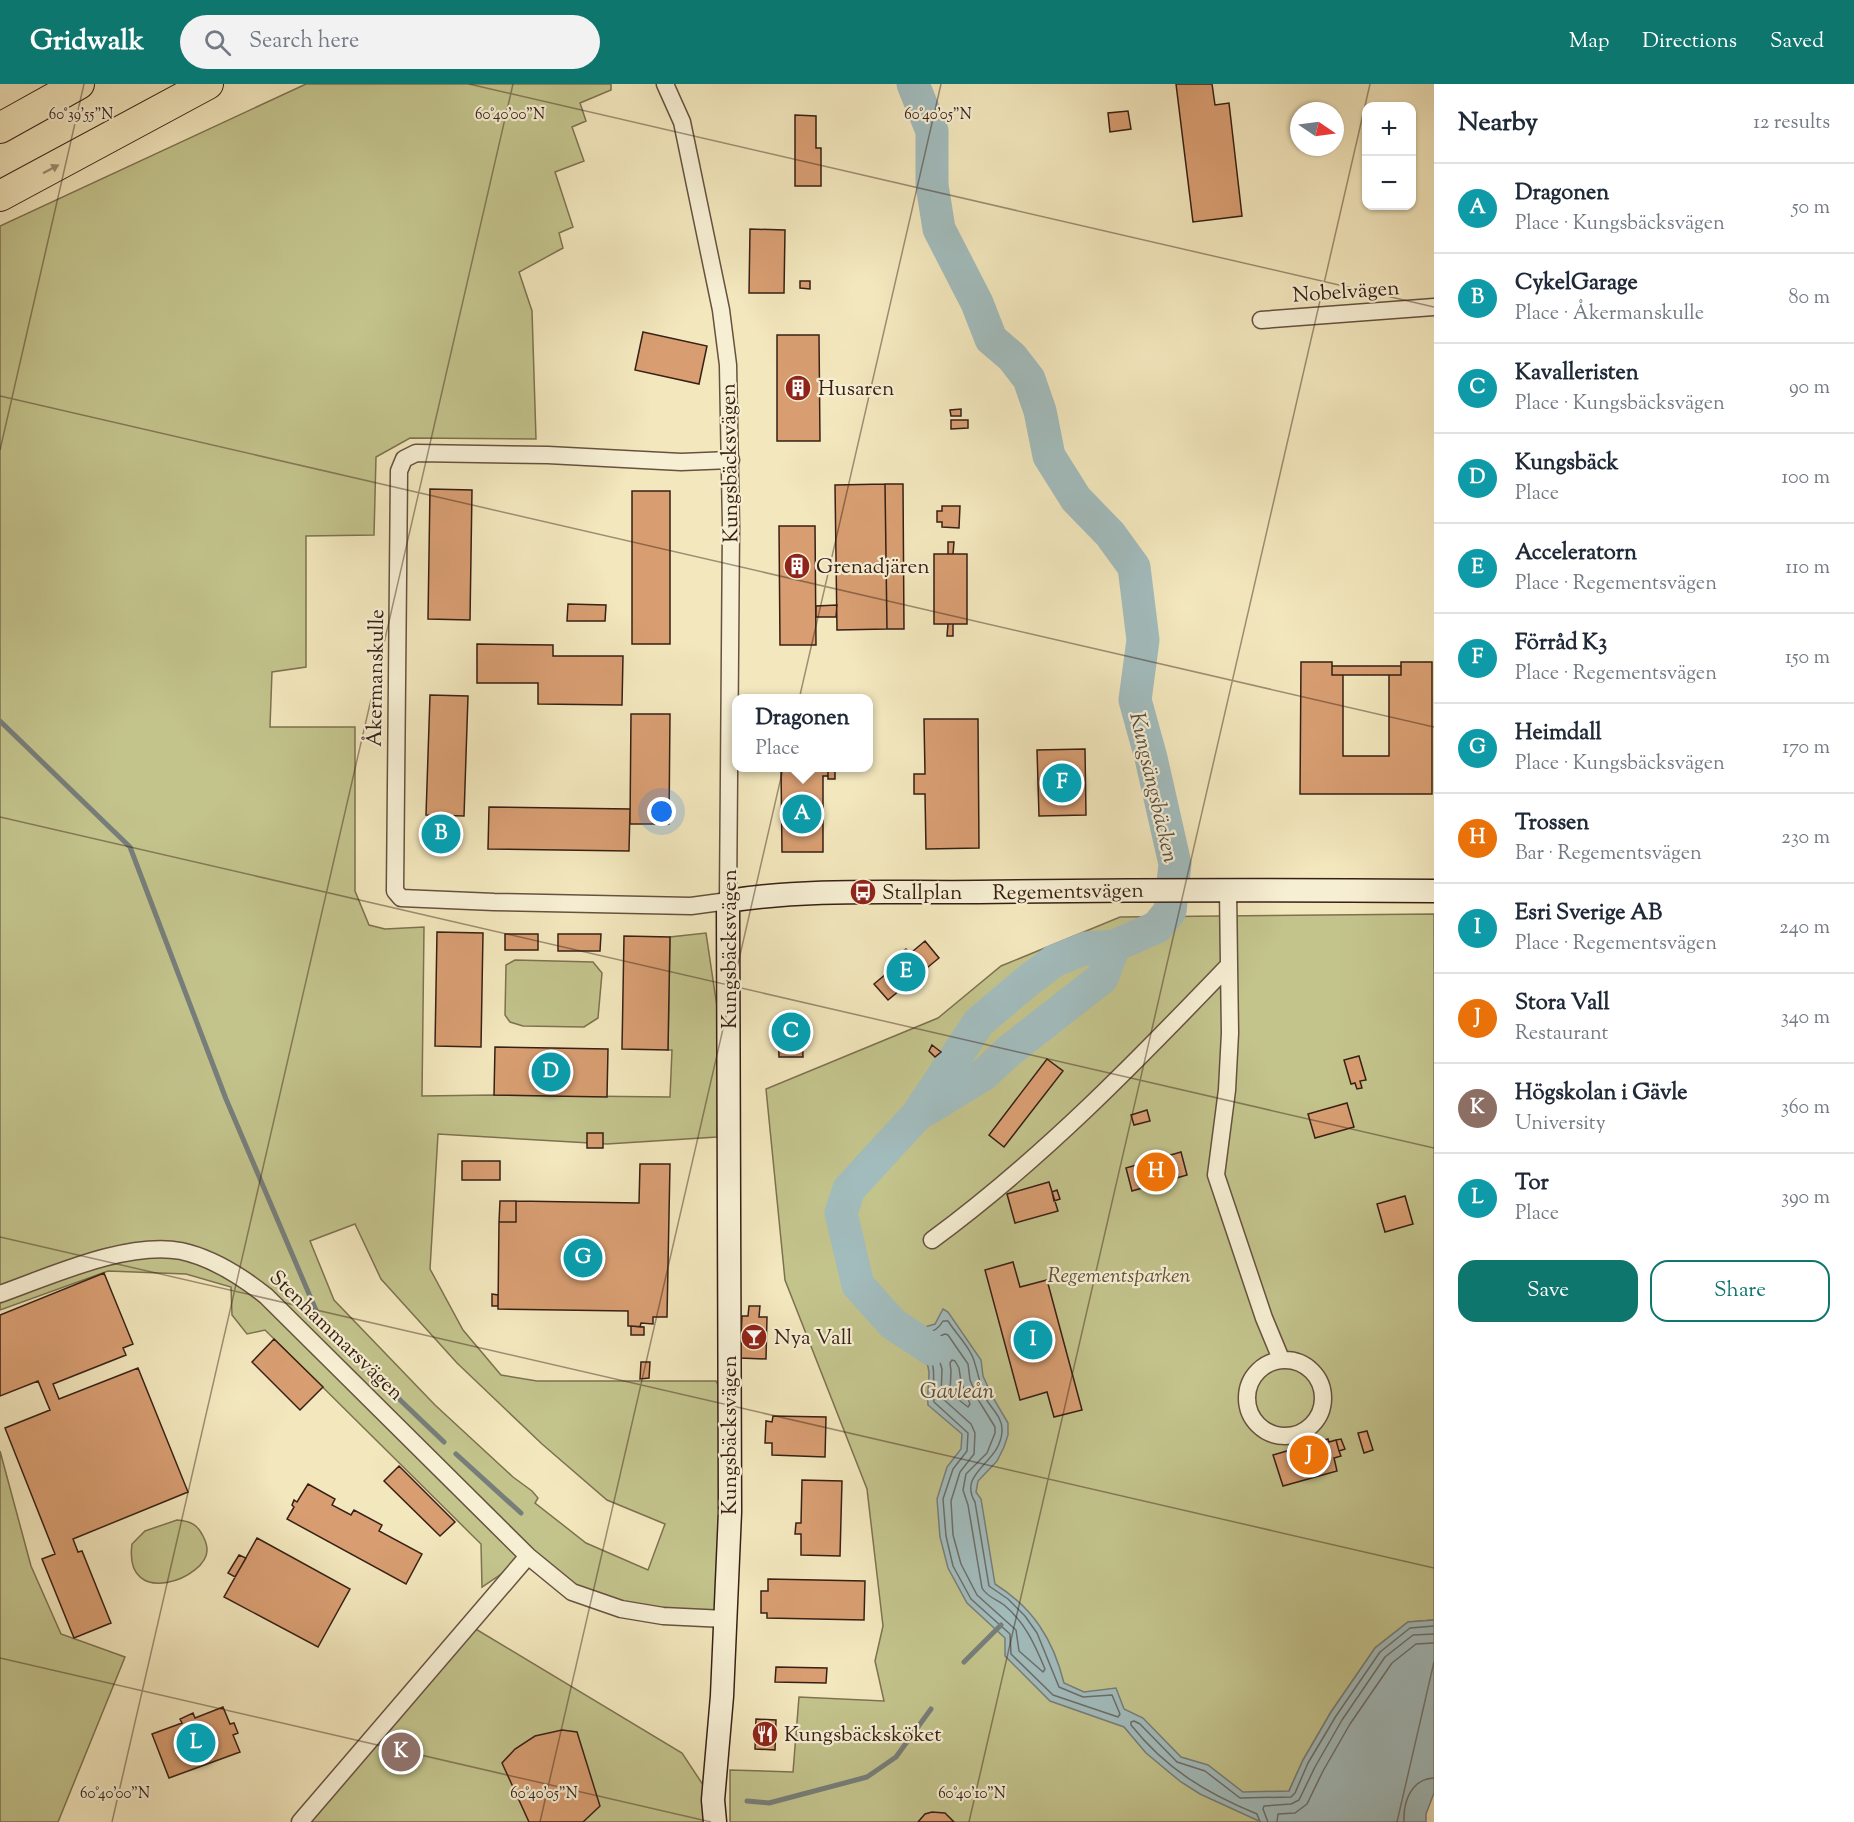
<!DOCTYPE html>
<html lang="en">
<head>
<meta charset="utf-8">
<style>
	:root { --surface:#fff; --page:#f2f2f3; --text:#1f2937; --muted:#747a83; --line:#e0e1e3; --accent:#0f766e }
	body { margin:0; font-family:"Sorts Mill Goudy",serif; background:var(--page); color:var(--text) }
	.controls { position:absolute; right:18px; top:18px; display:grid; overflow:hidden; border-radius:12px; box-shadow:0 2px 4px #0004 }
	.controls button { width:54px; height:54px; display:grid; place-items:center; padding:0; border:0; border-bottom:2px solid var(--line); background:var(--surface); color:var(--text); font:30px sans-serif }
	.compass { position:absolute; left:1290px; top:18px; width:54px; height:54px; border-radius:50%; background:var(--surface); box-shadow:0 2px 4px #0004; rotate:103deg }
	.you { position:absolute; left:662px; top:728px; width:21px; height:21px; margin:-15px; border:4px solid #fff; border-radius:50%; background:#1a73e8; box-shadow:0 0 0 9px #1a73e833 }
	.badge { display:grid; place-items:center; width:39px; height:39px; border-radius:50%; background:var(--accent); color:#fff; font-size:20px; font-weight:700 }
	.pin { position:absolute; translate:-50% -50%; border:3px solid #fff; box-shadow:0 2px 6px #0006 }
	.popup { position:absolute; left:732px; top:610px; width:141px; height:78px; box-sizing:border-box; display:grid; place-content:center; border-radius:12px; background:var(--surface); filter:drop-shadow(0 2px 4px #0005); font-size:20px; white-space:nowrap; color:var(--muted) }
	.popup b { font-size:22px; color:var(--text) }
	.popup::after { content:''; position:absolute; left:50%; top:100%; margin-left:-12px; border:12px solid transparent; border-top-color:var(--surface) }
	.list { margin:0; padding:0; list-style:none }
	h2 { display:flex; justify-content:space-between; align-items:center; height:78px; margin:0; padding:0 24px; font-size:26px }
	h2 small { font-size:20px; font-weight:400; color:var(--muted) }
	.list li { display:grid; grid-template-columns:39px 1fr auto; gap:18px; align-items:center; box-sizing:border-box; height:90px; padding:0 24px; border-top:2px solid var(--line) }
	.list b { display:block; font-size:22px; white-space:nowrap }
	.list p { margin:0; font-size:20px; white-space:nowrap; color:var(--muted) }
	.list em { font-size:20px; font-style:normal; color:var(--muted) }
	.actions { display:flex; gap:12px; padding:18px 24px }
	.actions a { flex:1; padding:14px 0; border:2px solid var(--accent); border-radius:18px; text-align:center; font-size:21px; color:var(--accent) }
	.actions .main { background:var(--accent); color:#fff }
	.icon { flex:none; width:33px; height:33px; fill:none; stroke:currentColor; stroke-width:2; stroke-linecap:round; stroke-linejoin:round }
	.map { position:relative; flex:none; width:1434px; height:1738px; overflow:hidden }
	header { display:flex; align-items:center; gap:36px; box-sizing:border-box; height:84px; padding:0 30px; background:var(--accent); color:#fff }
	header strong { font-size:28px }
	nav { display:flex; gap:33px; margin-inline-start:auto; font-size:21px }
	.search { width:420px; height:54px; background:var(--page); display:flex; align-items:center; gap:15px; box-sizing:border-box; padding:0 21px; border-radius:33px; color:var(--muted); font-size:22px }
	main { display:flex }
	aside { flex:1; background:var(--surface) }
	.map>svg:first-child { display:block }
	.green { fill:#c3c38c; stroke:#7d7250; stroke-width:1.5; fill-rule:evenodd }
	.water { fill:#a2bcbd; stroke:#777e7a; stroke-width:1.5 }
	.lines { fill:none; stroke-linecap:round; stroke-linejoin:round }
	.shore { stroke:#6c6e69; stroke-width:1.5 }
	.stream { stroke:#777e7a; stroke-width:5 }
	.river { stroke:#a2bcbd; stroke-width:33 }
	.building { fill:#d89e72; stroke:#372015; stroke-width:1.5 }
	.street-casing { stroke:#66523f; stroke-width:19 }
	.secondary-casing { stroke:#372015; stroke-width:25 }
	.highway-casing { stroke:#372015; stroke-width:32 }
	.street { stroke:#f7efd4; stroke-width:16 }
	.secondary { stroke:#f7efd4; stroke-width:22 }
	.highway { stroke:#f3e7bd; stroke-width:30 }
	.oneway { fill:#9e8d71 }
	.ticks { fill:none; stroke:#372015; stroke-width:1.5; stroke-opacity:0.45 }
	.labels { text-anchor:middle; stroke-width:4.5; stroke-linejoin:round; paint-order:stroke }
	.street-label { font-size:21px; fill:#372015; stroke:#f7efd4 }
	.poi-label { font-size:21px; fill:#372015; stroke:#f7efd4; text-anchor:start }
	.park-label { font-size:21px; font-style:italic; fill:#615139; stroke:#f7efd4 }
	.water-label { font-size:22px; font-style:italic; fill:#574f47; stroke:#f7efd4 }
	.ticks-label { font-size:15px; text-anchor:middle; fill:#372015; stroke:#f7efd4; stroke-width:4.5; stroke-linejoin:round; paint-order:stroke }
</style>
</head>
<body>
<header>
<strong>Gridwalk</strong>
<div class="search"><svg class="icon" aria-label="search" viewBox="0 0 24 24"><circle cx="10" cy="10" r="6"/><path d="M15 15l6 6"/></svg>Search here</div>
<nav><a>Map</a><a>Directions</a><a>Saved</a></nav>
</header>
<main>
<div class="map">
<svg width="1434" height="1738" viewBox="0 0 1434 1738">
	<rect width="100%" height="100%" fill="#f3e7bd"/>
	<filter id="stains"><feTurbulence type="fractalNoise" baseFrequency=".00333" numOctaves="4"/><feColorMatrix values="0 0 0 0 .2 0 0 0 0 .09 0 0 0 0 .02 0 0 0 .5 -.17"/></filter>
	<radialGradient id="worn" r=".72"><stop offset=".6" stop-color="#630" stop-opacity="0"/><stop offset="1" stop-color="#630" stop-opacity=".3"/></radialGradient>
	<!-- green -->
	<path class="green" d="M306,0H611V6L580,19L586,37L572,43L584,77L555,88L573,143L559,149L563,164L519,188L532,227L536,355L410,354L376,373L374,451L306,452V583L272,588L270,643H355V807L369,841L385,845L424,843L422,1012L494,1011L670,1013L672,966H668L670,853L706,849L719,936L717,1053L607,1060L438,1050L430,1185L463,1246L501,1291L537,1297H716L729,1324L725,1535L663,1532L572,1508L528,1472L482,1503L481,1460L265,1246L247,1250L232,1231L231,1203L186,1190L108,1187L0,1226V142ZM355,1140L381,1195L457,1279L542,1360L607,1416L665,1440L648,1486L586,1459L535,1419L538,1414L532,1407L513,1393L435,1321L334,1216L310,1157Z
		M1434,830V1536L1408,1538L1375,1564L1331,1628L1303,1676L1279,1729V1738H730V1686L793,1688L799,1613L884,1617L875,1577L883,1542L867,1405L785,1196L766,1005L938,934L1001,882L1120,833Z
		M515,876L593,878L602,889L598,934L584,943L523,942L510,938L505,931L506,881Z
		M0,1367L31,1482L61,1550L125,1573L58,1738H0Z
		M177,1436C190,1437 197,1440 203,1452C205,1456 207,1461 207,1465C209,1494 123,1527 132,1460L145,1447Z
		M469,1541L682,1669L713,1716L715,1738H300Z"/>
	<!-- water -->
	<path class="water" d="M943,1225L948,1228L981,1276L983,1292L992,1312L1008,1339V1351L1004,1363L997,1377L978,1397L976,1408L981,1415L995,1500C1033,1524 1053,1555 1064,1599L1084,1608L1116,1604L1124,1625L1143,1634L1181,1673L1208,1681L1243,1708L1289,1707L1303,1676L1331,1628L1375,1564L1408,1538L1434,1536V1709L1426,1730V1738H1261L1200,1710L1181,1698L1146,1669L1124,1643L1050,1617L1005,1572V1554L967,1519L948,1484L940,1453L937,1415L947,1383L961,1365L962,1350L928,1321C927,1310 929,1299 929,1288C927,1265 901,1258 884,1250L898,1235L925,1243L935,1240Z"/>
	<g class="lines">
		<!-- shore -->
		<path class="shore" d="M943,1237H948C956,1250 972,1265 975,1280C979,1292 980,1303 986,1315C992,1325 1003,1334 1002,1347C1001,1379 957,1388 975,1418L989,1502L1008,1515L1025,1532L1037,1549L1059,1603L1083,1613L1112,1611L1120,1630L1118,1633L1053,1611L1011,1570L1010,1550L971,1515L953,1482L946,1452L943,1415L953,1385L967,1367L968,1349L934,1318C931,1294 941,1277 918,1259C911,1254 902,1253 896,1247L901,1242C917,1247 933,1255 943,1237Z
			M945,1250L948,1251L968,1280L970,1296L979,1317L995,1343V1349L987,1369L966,1390L963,1406L968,1421L982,1504C987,1513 996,1515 1004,1521C1025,1538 1035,1561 1045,1585L1043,1588L1019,1567L1016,1546L977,1511L961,1480L953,1451L951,1417L960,1388L974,1370L975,1349L971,1340L941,1313L942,1285L937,1269L929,1258L930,1256Z
			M952,1276L955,1277L959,1284L961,1298L970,1320L968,1323L950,1309L951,1287L950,1279Z
			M1260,1738L1257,1730C1206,1709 1166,1685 1131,1641V1638L1134,1637L1140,1640L1177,1678L1205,1687L1240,1714L1291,1713L1295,1709L1308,1679L1336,1632L1380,1568L1410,1544L1434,1542
			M1268,1738L1263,1725L1264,1722L1291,1720L1299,1716L1315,1683L1342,1636L1385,1573L1413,1551L1434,1550
			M1277,1738L1278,1730L1295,1729L1307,1720L1323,1687L1350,1640L1392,1579L1416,1560L1434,1559
			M1404,1738C1403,1718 1411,1695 1434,1694"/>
		<!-- stream -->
		<path class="stream" d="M0,637L130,763L226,1015L321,1238
			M327,1246L444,1358
			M456,1370L521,1429
			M964,1578L1001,1541
			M747,1717L769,1719L867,1693L896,1673L931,1625"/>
		<!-- river -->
		<path class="river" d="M913,0L932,47V101L939,145L977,219L991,255L1012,273L1029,295L1040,327L1049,372L1076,415L1110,450L1134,483L1143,556L1135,616L1151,674L1175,780L1170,827L1157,843L1114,862L1086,864L1054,877L1024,900L979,938L917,1031L849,1105L841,1129L858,1201L893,1240L931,1265
			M924,1027L983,991L1010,966L1102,894L1114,862"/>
	</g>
	<!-- building -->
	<path class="building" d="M1176,0H1212L1215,21L1229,19L1242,132L1193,138Z
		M1128,27L1131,45L1110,48L1108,29Z
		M795,31L816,32V64H821V102H795Z
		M750,145L785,146L784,209H749Z
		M800,197H810V205L800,204Z
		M643,248L707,262L699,300L635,286Z
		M777,251H819L820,357H777Z
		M961,325V332H951L950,326Z
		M951,336H968V344L951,345Z
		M885,400L887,545L837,546L835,401Z
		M885,400H903L904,545H887Z
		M430,405L472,406L470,536L428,535Z
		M632,407H670V560H632Z
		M942,422H960L959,444L942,443V438H937V427H942Z
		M779,442H815L816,561H780Z
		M948,458H954L953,470H948Z
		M934,470H967V540H934Z
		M568,520L606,521L605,537H567Z
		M837,521L836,533H816V522Z
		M948,540H953V552H947Z
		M477,560L553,561V572H623L622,621L538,620V599H477Z
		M1301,578H1332V591H1343V672H1389V591H1401V578H1432V710H1300Z
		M1332,582H1401V591H1332Z
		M430,611L468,612L464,732L426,731Z
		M631,630H670L669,740H630Z
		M924,635H978L979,764L926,765L925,710H914V690H925Z
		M1085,665L1086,731L1039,732L1037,666Z
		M781,684L828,685V692H823V768H782Z
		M828,684H835V695H828Z
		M489,723L630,725L629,767L488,765Z
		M423,740L460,742L459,759H423Z
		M437,848L483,849L481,963L435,962Z
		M505,850H538V866H505Z
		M558,850H601L600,867H558Z
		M624,852L670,853L668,966L622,965Z
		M925,857L939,874L888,916L874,900Z
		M906,865L910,870L904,875L899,870Z
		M783,933H797L798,936H802L803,973H779L778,937H783Z
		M932,961L941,968L935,973L929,967Z
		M495,963L608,965L607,1013L494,1011Z
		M1359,972L1366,996L1360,997L1362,1004L1357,1005L1355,999L1351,1000L1344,976Z
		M1047,975L1063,987L1004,1063L989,1051Z
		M1347,1019L1354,1043L1315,1054L1308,1030Z
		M1147,1026L1150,1037L1134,1041L1131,1031Z
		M587,1049H603V1064H587Z
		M1181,1068L1187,1091L1132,1107L1126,1084Z
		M462,1077H500V1096H462Z
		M640,1080H670L667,1233H653V1240L641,1239L640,1243L631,1242H628V1227L498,1225L499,1138H516V1117L639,1119Z
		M1049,1098L1058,1127L1015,1139L1007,1110Z
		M1057,1106L1060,1115L1054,1117L1052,1108Z
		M1405,1112L1413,1140L1385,1148L1377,1120Z
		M500,1117H516V1138H499Z
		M1013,1178L1020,1203L1047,1196L1082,1326L1054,1333L1047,1308L1020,1316L985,1186Z
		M104,1189L133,1260L123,1264L126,1271L53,1300L59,1315L138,1284L188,1408L73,1455L78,1468L82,1467L111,1539L74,1554L42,1475L55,1470L5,1344L50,1326L38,1297L0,1312V1231Z
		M492,1210L498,1211V1222H492Z
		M749,1222H760L759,1233H767L766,1275L740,1274L742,1232H748Z
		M631,1242L644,1243V1251H631Z
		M274,1255L323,1303L300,1326L252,1278Z
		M641,1278H650L649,1294L640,1295Z
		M773,1332L826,1333L825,1373L772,1371V1359H765L766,1337L772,1338Z
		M1367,1347L1373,1366L1364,1369L1358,1349Z
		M1305,1354L1307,1361L1295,1365L1293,1358Z
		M1328,1355L1329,1358L1336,1356L1339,1367L1341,1372L1334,1374L1337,1387L1283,1402L1273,1371Z
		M1341,1355L1345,1365L1339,1367L1336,1356Z
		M399,1382L455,1438L440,1452L384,1397Z
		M802,1396L842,1397L840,1472L801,1471V1450H795L796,1439H801Z
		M308,1400L335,1415L332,1421L351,1431L354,1426L382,1441L379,1447L422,1470L406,1500L287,1435L294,1423L292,1421L294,1416L297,1418Z
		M257,1454L350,1505L318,1563L224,1513Z
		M239,1471L246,1474L235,1493L228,1489Z
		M768,1495L865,1497L864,1536L767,1534V1529H761V1507H768Z
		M776,1583L827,1584L826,1599L775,1598Z
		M223,1623L230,1640L234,1639L238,1649L233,1651L240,1668L169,1694L152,1650L182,1639L180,1635L193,1629L195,1634Z
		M756,1635L776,1636L775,1666L755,1665Z
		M562,1646L577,1648L600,1722L583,1738H529L502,1679L515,1665L535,1652Z
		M932,1728L945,1729L954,1738H918L925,1730Z"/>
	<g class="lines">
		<defs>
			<path id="street" d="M665,0L682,38L721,226L728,281L731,443L728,817L691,822L494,818L401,814L395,807L399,387L404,375L416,369L548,371L681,378L731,376
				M1261,236L1434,223
				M1229,881L1230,949L1227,1006L1216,1091L1264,1234L1281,1275
				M932,1156C1041,1076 1136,978 1229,881L1228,806
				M0,1210C51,1192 126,1157 181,1167C213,1174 241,1192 266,1212L528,1472L572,1508L621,1525L663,1532L725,1535
				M1247 1314a38 38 0 1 1 76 0a38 38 0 1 1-76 0Z
				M300,1738L528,1472"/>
			<path id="secondary" d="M715,1738L713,1716L722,1612L730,1428L728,817C810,804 895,809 978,808C1130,806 1282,806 1434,807"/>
			<path id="highway" d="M0,44L79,0
				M0,112L208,0"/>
		</defs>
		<!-- street casing -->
		<use href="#street" class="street-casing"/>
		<!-- secondary casing -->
		<use href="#secondary" class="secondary-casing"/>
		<!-- highway casing -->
		<use href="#highway" class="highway-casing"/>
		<!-- street -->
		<use href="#street" class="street"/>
		<!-- secondary -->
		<use href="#secondary" class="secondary"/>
		<!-- highway -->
		<use href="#highway" class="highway"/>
	</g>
	<!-- one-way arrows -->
	<defs><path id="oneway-solid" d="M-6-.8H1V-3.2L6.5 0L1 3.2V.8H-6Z" transform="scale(1.5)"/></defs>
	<use class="oneway" href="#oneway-solid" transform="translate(51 85) rotate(-28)"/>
	<!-- ticks -->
	<path class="ticks" d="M469,0L1434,223M0,312L1434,643M0,366L84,0M0,733L1434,1064M0,1153L1434,1484M0,1574L711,1738M112,1738L513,0M540,1738L941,0M969,1738L1370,0M1397,1738L1434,1578"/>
	<!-- icons -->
	<defs>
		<symbol id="building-disc" viewBox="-11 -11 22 22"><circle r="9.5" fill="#8f2418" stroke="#f7efd4"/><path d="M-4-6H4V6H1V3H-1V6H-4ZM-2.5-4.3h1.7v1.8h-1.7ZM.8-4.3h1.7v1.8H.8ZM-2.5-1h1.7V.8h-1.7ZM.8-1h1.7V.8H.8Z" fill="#fff"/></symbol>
		<symbol id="bus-disc" viewBox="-11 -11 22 22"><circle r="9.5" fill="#8f2418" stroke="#f7efd4"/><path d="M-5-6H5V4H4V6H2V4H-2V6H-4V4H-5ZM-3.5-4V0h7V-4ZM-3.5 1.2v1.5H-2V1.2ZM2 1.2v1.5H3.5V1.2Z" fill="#fff"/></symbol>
		<symbol id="bar-disc" viewBox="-11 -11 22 22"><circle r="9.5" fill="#8f2418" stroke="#f7efd4"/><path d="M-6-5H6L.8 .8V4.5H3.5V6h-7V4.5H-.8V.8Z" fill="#fff"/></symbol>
		<symbol id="restaurant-disc" viewBox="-11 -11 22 22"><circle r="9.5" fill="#8f2418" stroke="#f7efd4"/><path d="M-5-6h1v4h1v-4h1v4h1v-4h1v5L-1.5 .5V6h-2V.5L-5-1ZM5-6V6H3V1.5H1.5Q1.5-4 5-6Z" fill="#fff"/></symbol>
	</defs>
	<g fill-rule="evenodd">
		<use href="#building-disc" x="783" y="289" width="30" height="30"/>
		<use href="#building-disc" x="782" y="467" width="30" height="30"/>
		<use href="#bus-disc" x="848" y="793" width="30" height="30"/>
		<use href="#bar-disc" x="739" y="1238" width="30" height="30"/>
		<use href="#restaurant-disc" x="750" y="1635" width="30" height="30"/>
	</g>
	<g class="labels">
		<!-- street labels -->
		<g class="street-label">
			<text transform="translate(1346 207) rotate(-4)" y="7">Nobelvägen</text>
			<text transform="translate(729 379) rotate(-91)" y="7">Kungsbäcksvägen</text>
			<text transform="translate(375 594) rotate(-89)" y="7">Åkermanskulle</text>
			<text transform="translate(1068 807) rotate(-1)" y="7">Regementsvägen</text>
			<text transform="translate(729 865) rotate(-90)" y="7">Kungsbäcksvägen</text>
			<text transform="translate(337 1251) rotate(44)" y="7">Stenhammarsvägen</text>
			<text transform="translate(729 1351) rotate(-90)" y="7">Kungsbäcksvägen</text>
		</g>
		<!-- poi labels -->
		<g class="poi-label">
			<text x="818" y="311">Husaren</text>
			<text x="816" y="489">Grenadjären</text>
			<text x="882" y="815">Stallplan</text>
			<text x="774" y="1260">Nya Vall</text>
			<text x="784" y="1657">Kungsbäcksköket</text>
		</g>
		<!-- park labels -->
		<g class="park-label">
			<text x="1119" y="1198">Regementsparken</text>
		</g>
		<!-- water labels -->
		<g class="water-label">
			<text transform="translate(1155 703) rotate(77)" y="8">Kungsängsbäcken</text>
			<text x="957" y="1314">Gavleån</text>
		</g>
	</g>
	<g class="ticks-label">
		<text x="81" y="35">60°39'55"N</text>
		<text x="510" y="35">60°40'00"N</text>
		<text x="938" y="35">60°40'05"N</text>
		<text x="115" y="1714">60°40'00"N</text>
		<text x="544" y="1714">60°40'05"N</text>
		<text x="972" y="1714">60°40'10"N</text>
	</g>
	<rect width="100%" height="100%" filter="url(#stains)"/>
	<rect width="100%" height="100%" fill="url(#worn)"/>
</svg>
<div class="controls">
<button>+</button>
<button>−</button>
</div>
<svg class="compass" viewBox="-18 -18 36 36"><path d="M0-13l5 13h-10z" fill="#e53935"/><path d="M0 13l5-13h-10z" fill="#747a83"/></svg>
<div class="you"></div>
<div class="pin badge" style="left:802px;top:730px;background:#0f9aa8">A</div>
<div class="popup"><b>Dragonen</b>Place</div>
<div class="pin badge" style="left:441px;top:750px;background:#0f9aa8">B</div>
<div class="pin badge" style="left:791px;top:948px;background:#0f9aa8">C</div>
<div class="pin badge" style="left:551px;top:988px;background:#0f9aa8">D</div>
<div class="pin badge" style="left:906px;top:888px;background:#0f9aa8">E</div>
<div class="pin badge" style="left:1062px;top:699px;background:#0f9aa8">F</div>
<div class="pin badge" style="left:583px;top:1174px;background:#0f9aa8">G</div>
<div class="pin badge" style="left:1156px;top:1088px;background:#e8710a">H</div>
<div class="pin badge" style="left:1033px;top:1256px;background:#0f9aa8">I</div>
<div class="pin badge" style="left:1309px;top:1371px;background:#e8710a">J</div>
<div class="pin badge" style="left:401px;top:1668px;background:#8d6e63">K</div>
<div class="pin badge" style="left:196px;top:1659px;background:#0f9aa8">L</div>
</div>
<aside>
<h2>Nearby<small>12 results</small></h2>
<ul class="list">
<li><span class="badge" style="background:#0f9aa8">A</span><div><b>Dragonen</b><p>Place · Kungsbäcksvägen</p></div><em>50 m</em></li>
<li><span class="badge" style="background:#0f9aa8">B</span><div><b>CykelGarage</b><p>Place · Åkermanskulle</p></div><em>80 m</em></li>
<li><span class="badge" style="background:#0f9aa8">C</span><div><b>Kavalleristen</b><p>Place · Kungsbäcksvägen</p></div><em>90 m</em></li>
<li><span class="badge" style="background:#0f9aa8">D</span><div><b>Kungsbäck</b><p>Place</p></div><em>100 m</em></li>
<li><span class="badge" style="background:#0f9aa8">E</span><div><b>Acceleratorn</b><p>Place · Regementsvägen</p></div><em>110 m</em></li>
<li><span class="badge" style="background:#0f9aa8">F</span><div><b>Förråd K3</b><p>Place · Regementsvägen</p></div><em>150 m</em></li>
<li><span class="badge" style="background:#0f9aa8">G</span><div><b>Heimdall</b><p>Place · Kungsbäcksvägen</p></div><em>170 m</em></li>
<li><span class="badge" style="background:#e8710a">H</span><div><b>Trossen</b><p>Bar · Regementsvägen</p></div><em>230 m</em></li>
<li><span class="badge" style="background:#0f9aa8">I</span><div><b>Esri Sverige AB</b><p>Place · Regementsvägen</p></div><em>240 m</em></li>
<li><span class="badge" style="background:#e8710a">J</span><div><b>Stora Vall</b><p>Restaurant</p></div><em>340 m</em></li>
<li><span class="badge" style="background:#8d6e63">K</span><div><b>Högskolan i Gävle</b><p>University</p></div><em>360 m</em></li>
<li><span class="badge" style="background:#0f9aa8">L</span><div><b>Tor</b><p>Place</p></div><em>390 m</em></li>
</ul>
<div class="actions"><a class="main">Save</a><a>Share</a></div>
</aside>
</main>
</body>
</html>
